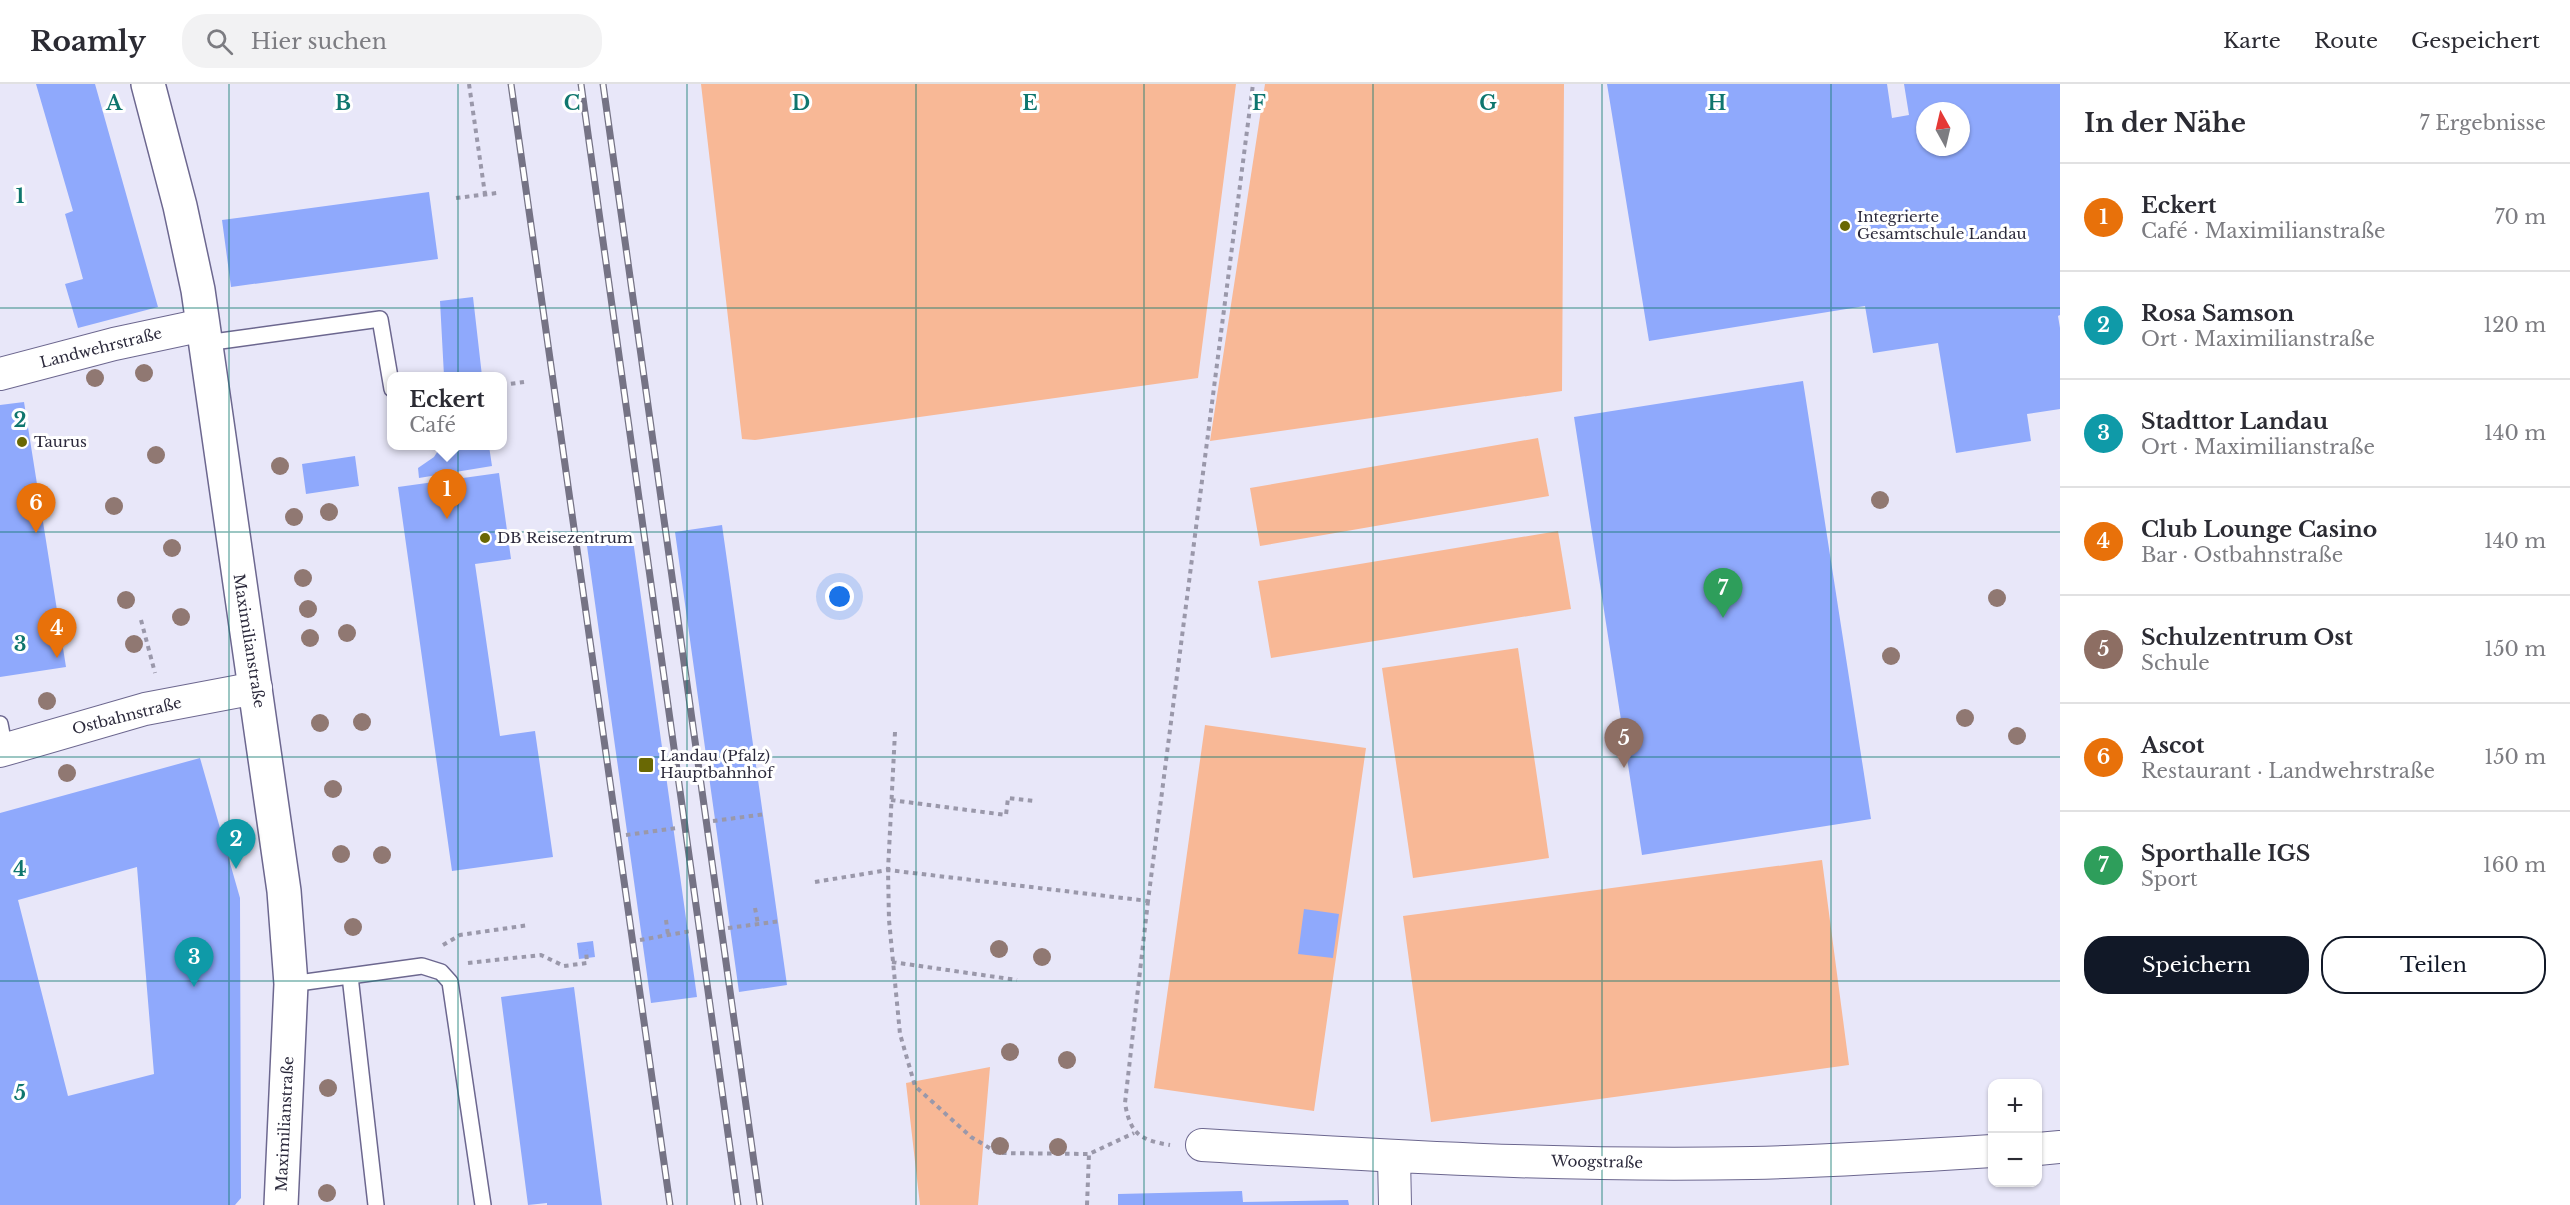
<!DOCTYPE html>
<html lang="de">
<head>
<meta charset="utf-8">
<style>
	:root { --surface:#fff; --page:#f2f2f3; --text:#2b2b33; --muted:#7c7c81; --line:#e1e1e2; --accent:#111827 }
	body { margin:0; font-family:"Libre Baskerville",serif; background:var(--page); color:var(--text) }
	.controls { position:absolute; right:18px; bottom:18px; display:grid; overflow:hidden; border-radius:12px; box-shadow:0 2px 4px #0004 }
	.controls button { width:54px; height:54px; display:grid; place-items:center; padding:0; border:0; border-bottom:2px solid var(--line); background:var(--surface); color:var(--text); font:30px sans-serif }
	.compass { position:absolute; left:1916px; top:18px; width:54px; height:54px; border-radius:50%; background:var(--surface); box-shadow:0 2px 4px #0004; rotate:352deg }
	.you { position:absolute; left:840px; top:513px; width:21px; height:21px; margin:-15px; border:4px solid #fff; border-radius:50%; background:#1a73e8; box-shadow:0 0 0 9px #1a73e833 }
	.badge { display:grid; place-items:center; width:39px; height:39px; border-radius:50%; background:var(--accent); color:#fff; font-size:20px; font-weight:700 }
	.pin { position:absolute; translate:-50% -50px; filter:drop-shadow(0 2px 3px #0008) }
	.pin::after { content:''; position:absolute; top:32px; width:21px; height:18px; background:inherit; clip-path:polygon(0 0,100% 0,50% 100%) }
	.popup { position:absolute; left:387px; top:288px; width:120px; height:78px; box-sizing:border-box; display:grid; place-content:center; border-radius:12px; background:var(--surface); filter:drop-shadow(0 2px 4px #0005); font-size:20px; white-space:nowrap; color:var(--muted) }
	.popup b { font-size:22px; color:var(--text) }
	.popup::after { content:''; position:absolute; left:50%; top:100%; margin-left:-12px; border:12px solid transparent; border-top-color:var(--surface) }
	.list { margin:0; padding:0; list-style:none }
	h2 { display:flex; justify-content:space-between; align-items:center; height:78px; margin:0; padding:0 24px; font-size:26px }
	h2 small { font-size:20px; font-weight:400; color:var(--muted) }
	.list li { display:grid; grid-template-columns:39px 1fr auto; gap:18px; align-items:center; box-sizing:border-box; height:108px; padding:0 24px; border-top:2px solid var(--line) }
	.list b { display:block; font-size:22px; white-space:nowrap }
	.list p { margin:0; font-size:20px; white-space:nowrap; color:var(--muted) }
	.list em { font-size:20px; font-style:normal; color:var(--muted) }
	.actions { display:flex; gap:12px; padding:18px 24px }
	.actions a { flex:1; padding:14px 0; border:2px solid var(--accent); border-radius:24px; text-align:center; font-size:21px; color:var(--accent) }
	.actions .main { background:var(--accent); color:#fff }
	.icon { flex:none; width:33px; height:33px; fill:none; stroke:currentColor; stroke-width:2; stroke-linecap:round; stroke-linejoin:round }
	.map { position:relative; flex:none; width:2060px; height:1121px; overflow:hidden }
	header { display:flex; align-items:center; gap:36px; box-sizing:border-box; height:84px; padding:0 30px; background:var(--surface); border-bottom:2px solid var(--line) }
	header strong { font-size:28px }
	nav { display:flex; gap:33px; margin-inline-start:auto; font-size:21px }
	.search { width:420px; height:54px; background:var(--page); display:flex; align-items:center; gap:15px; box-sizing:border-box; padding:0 21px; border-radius:24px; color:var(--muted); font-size:22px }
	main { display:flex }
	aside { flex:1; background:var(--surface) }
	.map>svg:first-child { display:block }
	.green { fill:#f8b896 }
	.building { fill:#8fa9fc; fill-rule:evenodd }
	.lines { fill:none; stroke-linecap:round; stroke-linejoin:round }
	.service-casing { stroke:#6c678f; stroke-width:18 }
	.minor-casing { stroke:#6c678f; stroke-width:34 }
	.tertiary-casing { stroke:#6c678f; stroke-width:36 }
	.path { stroke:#9a98aa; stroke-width:4; stroke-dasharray:4.5 4.5; stroke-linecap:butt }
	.service { stroke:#fff; stroke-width:15 }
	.minor { stroke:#fff; stroke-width:32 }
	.tertiary { stroke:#fff; stroke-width:33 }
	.rail-casing { stroke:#757385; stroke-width:7 }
	.rail { stroke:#fff; stroke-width:4.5; stroke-dasharray:14; stroke-linecap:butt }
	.tree { fill:#907872 }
	.grid { fill:none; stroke:#0f766e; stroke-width:1.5; stroke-opacity:0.55 }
	.poi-dot { fill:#696804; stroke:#fff; stroke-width:2 }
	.labels { text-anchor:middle; stroke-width:6; stroke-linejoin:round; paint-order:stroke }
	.poi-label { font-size:15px; fill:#2c2a3c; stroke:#fff; text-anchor:start }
	.street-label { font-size:15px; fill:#2c2a3c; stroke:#fff }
	.grid-label { font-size:20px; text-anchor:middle; font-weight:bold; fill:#0f766e; stroke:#fff; stroke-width:6; stroke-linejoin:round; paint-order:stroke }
</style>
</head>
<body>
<header>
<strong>Roamly</strong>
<div class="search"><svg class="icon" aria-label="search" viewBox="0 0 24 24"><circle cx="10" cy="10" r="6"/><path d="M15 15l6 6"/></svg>Hier suchen</div>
<nav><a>Karte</a><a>Route</a><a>Gespeichert</a></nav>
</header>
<main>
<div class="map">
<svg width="2060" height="1121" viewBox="0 0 2060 1121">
	<rect width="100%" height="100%" fill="#e8e7f9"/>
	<!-- green -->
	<path class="green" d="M701,0H1236L1198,294L755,356L742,355Z
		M1265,0H1564L1562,307L1210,357Z
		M1538,354L1549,412L1260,462L1250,404Z
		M1558,447L1571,525L1271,574L1258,497Z
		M1518,564L1549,774L1413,794L1382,584Z
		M1205,641L1366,664L1314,1027L1154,1004Z
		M1822,776L1849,981L1431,1038L1403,832Z
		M990,983L978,1121H920L906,999Z"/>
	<!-- building -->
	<path class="building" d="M36,0H95L158,223L78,244L65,200L83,195L65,130L73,127Z
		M1607,0H1887L1892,34L1909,31L1904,0H2060V231L2058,232L2060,244V325L2027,330L2031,357L1956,369L1938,259L1873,269L1865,222L1649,257ZM1925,27H1961V63H1925Z
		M429,108L438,175L231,203L222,136Z
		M473,213L482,292H444L440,217Z
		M1803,297L1871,735L1642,771L1574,333Z
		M24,318L66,583L0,593V321Z
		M441,362H489L492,382L419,394L418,384L434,373Z
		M355,372L359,402L306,410L302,380Z
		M499,389L511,475L475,480L500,652L535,647L553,773L452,787L398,403Z
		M722,441L787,901L739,908L675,448Z
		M633,456L697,913L651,919L587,462Z
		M200,674L240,814L241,1114L235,1121H0V729ZM137,783L154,990L68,1012L18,816Z
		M1304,825L1339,830L1333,874L1298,870Z
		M593,857L595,873L579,875L577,859Z
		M574,903L602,1121H547V1119L528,1121L501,913Z
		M1242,1107L1243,1118L1348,1116L1349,1121H1118V1110Z"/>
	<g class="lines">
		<defs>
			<path id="service" d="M206,259L380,235L392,305
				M0,640L5,666
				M350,892L376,1121
				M291,900L422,882L441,888L450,898L483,1121"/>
			<path id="minor" d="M0,290L114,260L203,241
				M0,667L145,625L256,604
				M1202,1061C1385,1072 1568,1083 1752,1079C1832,1077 1912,1072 1992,1067
				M2038,1065L2060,1063
				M1394,1073L1395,1121"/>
			<path id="tertiary" d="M148,0L180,122L198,206L284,807L291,900L281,1121"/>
		</defs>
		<!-- service casing -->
		<use href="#service" class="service-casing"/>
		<!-- minor casing -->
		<use href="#minor" class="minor-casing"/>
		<!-- tertiary casing -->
		<use href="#tertiary" class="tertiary-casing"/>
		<!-- path -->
		<path class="path" d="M469,0L485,110
			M456,114L497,109
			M502,301L524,298
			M141,536L155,589
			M895,648L888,786L889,836L900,950L915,1002L971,1053L998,1069L1089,1070
			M891,716L1006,731L1008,714L1034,717
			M713,737L766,730
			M626,751L677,744
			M815,798L888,786L1148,817L1253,0
			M1148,817L1125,1019C1130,1049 1139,1056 1170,1061
			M755,824L758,840
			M666,836L668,851
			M728,844L781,837
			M640,856L691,847
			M443,861L460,851L529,841
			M892,878L1017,896
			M468,879L541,871L564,882L587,879L586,866
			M1087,1121L1089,1070L1134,1049"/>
		<!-- service -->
		<use href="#service" class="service"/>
		<!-- minor -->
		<use href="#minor" class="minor"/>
		<!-- tertiary -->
		<use href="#tertiary" class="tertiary"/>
		<defs>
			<path id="rail" d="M511,0L670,1121
				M581,0L738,1121
				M603,0L760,1121"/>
		</defs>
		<!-- rail casing -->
		<use href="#rail" class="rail-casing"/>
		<!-- rail -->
		<use href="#rail" class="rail"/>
	</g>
	<!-- trees -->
	<g class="tree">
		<circle cx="144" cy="289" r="9"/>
		<circle cx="95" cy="294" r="9"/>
		<circle cx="156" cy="371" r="9"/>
		<circle cx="280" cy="382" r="9"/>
		<circle cx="1880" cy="416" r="9"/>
		<circle cx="114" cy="422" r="9"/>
		<circle cx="329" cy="428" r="9"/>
		<circle cx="294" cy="433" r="9"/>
		<circle cx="172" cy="464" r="9"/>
		<circle cx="303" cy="494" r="9"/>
		<circle cx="1997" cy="514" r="9"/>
		<circle cx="126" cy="516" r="9"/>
		<circle cx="308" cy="525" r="9"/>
		<circle cx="181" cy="533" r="9"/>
		<circle cx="347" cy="549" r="9"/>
		<circle cx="310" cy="554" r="9"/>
		<circle cx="134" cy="560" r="9"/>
		<circle cx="1891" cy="572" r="9"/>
		<circle cx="47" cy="617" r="9"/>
		<circle cx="1965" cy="634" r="9"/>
		<circle cx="362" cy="638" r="9"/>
		<circle cx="320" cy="639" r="9"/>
		<circle cx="2017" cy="652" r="9"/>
		<circle cx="67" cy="689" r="9"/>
		<circle cx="333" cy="705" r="9"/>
		<circle cx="341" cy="770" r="9"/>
		<circle cx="382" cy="771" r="9"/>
		<circle cx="353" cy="843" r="9"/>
		<circle cx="999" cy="865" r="9"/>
		<circle cx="1042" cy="873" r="9"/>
		<circle cx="1010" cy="968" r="9"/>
		<circle cx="1067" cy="976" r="9"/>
		<circle cx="328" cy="1004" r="9"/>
		<circle cx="1000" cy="1062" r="9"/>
		<circle cx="1058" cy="1063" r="9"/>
		<circle cx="327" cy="1109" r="9"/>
	</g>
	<!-- grid -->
	<path class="grid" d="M229,0V1121M458,0V1121M687,0V1121M916,0V1121M1144,0V1121M1373,0V1121M1602,0V1121M1831,0V1121M0,224H2060M0,448H2060M0,673H2060M0,897H2060"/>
	<!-- markers -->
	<g class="poi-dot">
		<circle cx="1845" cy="142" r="6"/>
		<circle cx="22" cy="358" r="6"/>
		<circle cx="485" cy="454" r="6"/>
		<rect x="638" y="673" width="16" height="16" rx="3"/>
	</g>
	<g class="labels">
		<!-- poi labels -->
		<g class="poi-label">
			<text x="1857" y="138">Integrierte<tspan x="1857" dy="17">Gesamtschule Landau</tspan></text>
			<text x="34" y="363">Taurus</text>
			<text x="497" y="459">DB Reisezentrum</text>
			<text x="660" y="677">Landau (Pfalz)<tspan x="660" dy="17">Hauptbahnhof</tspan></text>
		</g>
		<!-- street labels -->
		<g class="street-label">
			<text transform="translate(101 264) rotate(-14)" y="5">Landwehrstraße</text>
			<text transform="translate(249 557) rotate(81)" y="5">Maximilianstraße</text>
			<text transform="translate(127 632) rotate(-14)" y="5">Ostbahnstraße</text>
			<text transform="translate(285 1040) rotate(-87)" y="5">Maximilianstraße</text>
			<text transform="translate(1597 1078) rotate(1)" y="5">Woogstraße</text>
		</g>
	</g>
	<g class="grid-label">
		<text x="114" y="26">A</text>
		<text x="343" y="26">B</text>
		<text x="572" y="26">C</text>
		<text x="801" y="26">D</text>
		<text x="1030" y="26">E</text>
		<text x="1259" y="26">F</text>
		<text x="1488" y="26">G</text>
		<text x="1717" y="26">H</text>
		<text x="20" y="119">1</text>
		<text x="20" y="343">2</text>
		<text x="20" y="567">3</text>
		<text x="20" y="792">4</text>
		<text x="20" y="1016">5</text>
	</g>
</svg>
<div class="controls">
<button>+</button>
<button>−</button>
</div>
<svg class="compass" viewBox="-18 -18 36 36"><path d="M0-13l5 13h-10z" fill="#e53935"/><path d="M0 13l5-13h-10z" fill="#7c7c81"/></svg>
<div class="you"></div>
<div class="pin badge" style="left:447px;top:435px;background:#e8710a">1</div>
<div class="popup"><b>Eckert</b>Café</div>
<div class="pin badge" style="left:236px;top:785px;background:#0f9aa8">2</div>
<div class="pin badge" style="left:194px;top:903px;background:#0f9aa8">3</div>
<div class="pin badge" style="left:57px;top:574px;background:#e8710a">4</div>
<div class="pin badge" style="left:1624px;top:684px;background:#8d6e63">5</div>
<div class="pin badge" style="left:36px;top:449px;background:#e8710a">6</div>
<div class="pin badge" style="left:1723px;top:534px;background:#2e9e5b">7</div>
</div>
<aside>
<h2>In der Nähe<small>7 Ergebnisse</small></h2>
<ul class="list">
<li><span class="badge" style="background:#e8710a">1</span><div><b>Eckert</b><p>Café · Maximilianstraße</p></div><em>70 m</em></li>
<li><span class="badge" style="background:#0f9aa8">2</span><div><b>Rosa Samson</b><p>Ort · Maximilianstraße</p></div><em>120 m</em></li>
<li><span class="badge" style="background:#0f9aa8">3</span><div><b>Stadttor Landau</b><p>Ort · Maximilianstraße</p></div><em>140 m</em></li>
<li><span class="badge" style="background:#e8710a">4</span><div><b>Club Lounge Casino</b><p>Bar · Ostbahnstraße</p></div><em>140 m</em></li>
<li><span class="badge" style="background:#8d6e63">5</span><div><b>Schulzentrum Ost</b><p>Schule</p></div><em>150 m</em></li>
<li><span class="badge" style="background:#e8710a">6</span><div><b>Ascot</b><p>Restaurant · Landwehrstraße</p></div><em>150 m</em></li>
<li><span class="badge" style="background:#2e9e5b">7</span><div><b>Sporthalle IGS</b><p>Sport</p></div><em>160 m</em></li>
</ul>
<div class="actions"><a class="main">Speichern</a><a>Teilen</a></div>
</aside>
</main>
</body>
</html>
